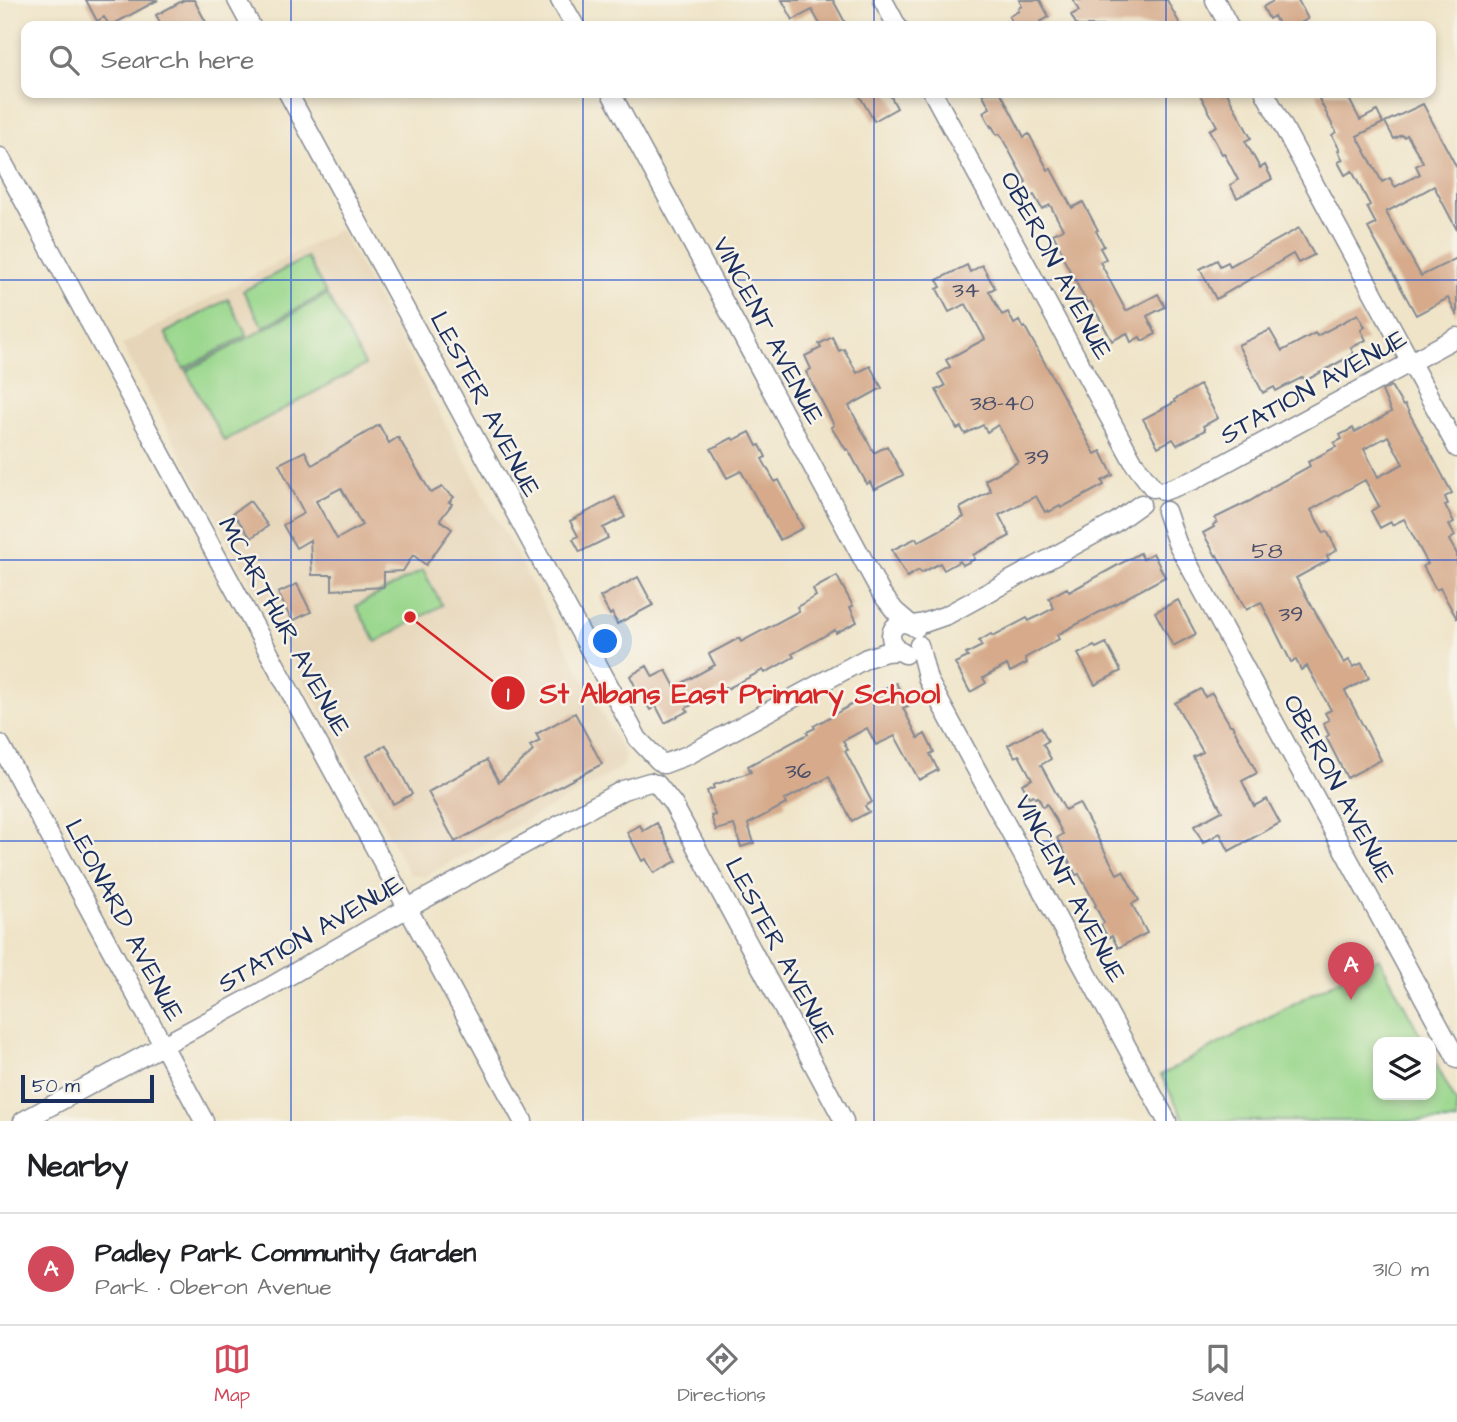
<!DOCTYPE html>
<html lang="en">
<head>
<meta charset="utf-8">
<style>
	:root { --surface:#fff; --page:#f2f2f2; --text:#202124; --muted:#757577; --line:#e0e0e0; --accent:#d1495b }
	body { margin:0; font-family:"Architects Daughter",sans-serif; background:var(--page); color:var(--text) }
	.controls { position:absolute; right:21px; bottom:21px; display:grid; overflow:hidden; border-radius:14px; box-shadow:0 4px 10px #0003 }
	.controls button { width:63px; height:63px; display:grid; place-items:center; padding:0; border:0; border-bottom:2px solid var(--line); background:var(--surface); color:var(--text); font:35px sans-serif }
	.scale { position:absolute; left:21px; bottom:18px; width:133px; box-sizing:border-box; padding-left:7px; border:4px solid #1b2f5e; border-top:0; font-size:19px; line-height:24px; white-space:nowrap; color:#1b2f5e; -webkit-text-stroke:5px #f7f3e8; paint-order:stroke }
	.you { position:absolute; left:606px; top:642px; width:24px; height:24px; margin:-18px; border:5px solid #fff; border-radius:50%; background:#1a73e8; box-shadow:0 0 0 10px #1a73e833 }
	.badge { display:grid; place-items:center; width:46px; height:46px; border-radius:50%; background:var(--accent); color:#fff; font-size:23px; font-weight:700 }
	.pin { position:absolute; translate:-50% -58px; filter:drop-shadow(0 2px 4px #0008) }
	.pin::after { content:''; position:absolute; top:37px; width:24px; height:21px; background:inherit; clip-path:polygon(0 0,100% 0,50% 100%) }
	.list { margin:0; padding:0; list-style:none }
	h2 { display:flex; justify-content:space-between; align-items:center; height:91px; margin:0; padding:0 28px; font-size:30px }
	h2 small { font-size:23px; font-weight:400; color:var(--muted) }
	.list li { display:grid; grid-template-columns:46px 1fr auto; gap:21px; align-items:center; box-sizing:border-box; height:112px; padding:0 28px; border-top:2px solid var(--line) }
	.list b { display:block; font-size:26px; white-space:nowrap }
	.list p { margin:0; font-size:23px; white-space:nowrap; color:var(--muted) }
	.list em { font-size:23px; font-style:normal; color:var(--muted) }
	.icon { flex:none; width:38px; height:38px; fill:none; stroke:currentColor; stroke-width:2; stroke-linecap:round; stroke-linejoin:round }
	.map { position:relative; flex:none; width:1457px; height:1121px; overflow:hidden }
	.search { position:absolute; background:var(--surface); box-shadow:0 4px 10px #0003; left:21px; right:21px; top:21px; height:77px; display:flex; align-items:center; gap:18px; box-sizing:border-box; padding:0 24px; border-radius:14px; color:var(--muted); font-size:26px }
	.sheet { height:203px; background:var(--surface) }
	nav { display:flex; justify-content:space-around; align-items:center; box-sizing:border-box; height:98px; border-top:2px solid var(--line); background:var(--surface); font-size:19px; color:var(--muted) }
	nav a { display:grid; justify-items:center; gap:4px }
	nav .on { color:var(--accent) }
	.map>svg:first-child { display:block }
	.built { fill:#e6d5b8 }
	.green { fill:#99d78c; stroke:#5a8375; stroke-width:2 }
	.building { fill:#d6aa8b; fill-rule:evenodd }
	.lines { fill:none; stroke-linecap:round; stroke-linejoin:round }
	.minor-casing { stroke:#858a93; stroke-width:21 }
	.minor { stroke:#fff; stroke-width:18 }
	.grid { fill:none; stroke:#1d4ed8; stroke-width:2; stroke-opacity:0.55 }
	.labels { text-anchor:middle; stroke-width:5; stroke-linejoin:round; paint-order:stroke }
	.number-label { font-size:23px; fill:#4a4e69 }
	.street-label { font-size:26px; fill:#1b2f5e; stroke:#f7f3e8 }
	.leader { fill:none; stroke:#d62828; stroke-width:2.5 }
	.callout-dot { fill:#d62828; stroke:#f7f3e8; stroke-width:2.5 }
	.mark-label { font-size:21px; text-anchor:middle; font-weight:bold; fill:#fff }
	.callout-label { font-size:28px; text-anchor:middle; font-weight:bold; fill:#d62828; stroke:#f7f3e8; stroke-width:5; stroke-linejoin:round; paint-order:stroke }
</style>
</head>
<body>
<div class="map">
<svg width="1457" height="1121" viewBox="0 0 1457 1121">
	<rect width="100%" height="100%" fill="#f7f3e8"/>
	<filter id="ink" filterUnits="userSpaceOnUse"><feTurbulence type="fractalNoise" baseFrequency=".0143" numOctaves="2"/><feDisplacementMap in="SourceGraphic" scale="14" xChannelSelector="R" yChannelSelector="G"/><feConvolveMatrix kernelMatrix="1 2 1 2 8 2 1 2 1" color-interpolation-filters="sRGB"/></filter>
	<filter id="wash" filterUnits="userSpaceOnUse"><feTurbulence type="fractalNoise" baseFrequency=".00686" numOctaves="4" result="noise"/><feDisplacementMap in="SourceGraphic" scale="28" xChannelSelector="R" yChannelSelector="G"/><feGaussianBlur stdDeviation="1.57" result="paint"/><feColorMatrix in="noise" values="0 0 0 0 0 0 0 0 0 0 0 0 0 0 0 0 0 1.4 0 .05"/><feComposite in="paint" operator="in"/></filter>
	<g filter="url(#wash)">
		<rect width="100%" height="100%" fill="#efe4c8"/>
		<!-- built -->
		<path class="built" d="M340,229L625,756L622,768L423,877L409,873L122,345Z"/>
		<!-- green -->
		<path class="green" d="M307,257L326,293L263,327L243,291Z
			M327,295L365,365L224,441L186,371Z
			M228,299L247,335L184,369L165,333Z
			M423,570L442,605L376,642L356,606Z
			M1379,958L1424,1042H1378V1095H1431V1055L1457,1104V1121H1185L1161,1075Z"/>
		<g id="blocks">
			<!-- building -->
			<path class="building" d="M86,0H158L110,26L104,17L97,21Z
				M184,0H194L208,26H162L156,15Z
				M782,0H833L847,26H821L812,10L793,20Z
				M1019,0H1040L1049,17L1040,22L1042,26H1014L1009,16L1019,11L1018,8L1022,6Z
				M1073,0H1167L1181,26H1077L1071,15L1079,11Z
				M1275,0H1298L1308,19L1295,26H1279L1274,16L1269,19L1263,7Z
				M858,93H889L897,108L874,121Z
				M982,93H1001L1024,137L1029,134L1048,170L1051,169L1072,208L1083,202L1098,230L1096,231L1104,246L1100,248L1106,259L1100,262L1126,311L1158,294L1165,307L1147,316L1156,334L1142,341L1140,337L1131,342L1127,333L1112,341L1090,301L1087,303L1062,256L1064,255L1053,234L1063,229L1050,205L1042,209L1034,195L1030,197L1023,184L1026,182L1000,134L997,135L992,126L991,127L983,112L990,108Z
				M1199,93H1227L1251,138L1245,141L1260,168L1265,165L1272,179L1237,198L1230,185L1238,180L1224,153L1222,154L1209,130L1217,126Z
				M1316,93H1346L1360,120L1377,111L1383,123L1357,136L1382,182L1390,178L1395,187L1420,174L1416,166L1423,162L1407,135L1404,137L1402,135L1394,139L1385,122L1423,104L1457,168V230L1434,186L1386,212L1421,276L1457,258V316L1448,298L1416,315L1368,228L1376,224L1367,207L1370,205L1352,171L1345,175L1338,162L1343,160L1338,151L1340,150L1332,135L1336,132Z
				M1299,228L1314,255L1298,263L1293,254L1216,299L1200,269L1217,260L1220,266L1228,262L1230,266Z
				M967,265L970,272L982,265L995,288L989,291L1002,315L1008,312L1014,324L1019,321L1023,328L1025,327L1095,454L1101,451L1113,475L1102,481L1104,485L1061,508L1060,506L1049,512L1048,510L1045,512L1036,496L999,515L1010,536L973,555L975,559L963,565L960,561L944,570L940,563L921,573L919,570L907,577L892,550L916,538L918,542L964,517L960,508L991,491L985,480L1018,462L998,425L987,432L983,425L965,434L961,427L957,429L936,390L945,386L938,374L950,367L946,360L985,339L966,304L949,312L937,289L941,287L937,280Z
				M1358,314L1365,327L1361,330L1366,340L1351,348L1354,354L1305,381L1303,377L1276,391L1274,387L1263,393L1238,345L1270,330L1282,351L1315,333L1317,336Z
				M832,337L839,351L844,349L857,373L870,366L882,388L849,406L874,453L887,446L903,475L874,490L870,482L867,484L848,449L846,450L839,438H838L831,427L834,425L806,372L811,369L805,356L821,348L819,344Z
				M1200,385L1218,418L1203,426L1205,430L1177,445L1173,439L1158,447L1143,419L1175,402L1174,400Z
				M1391,386L1403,406L1405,405L1452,493L1445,497L1448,504L1445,505L1454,522L1449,525L1455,536L1449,540L1457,554V619L1440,588L1436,590L1423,566L1428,564L1404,519L1392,525L1391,522L1380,528L1371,511L1379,506L1365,480L1311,510L1324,533L1327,531L1337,550L1327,556L1329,560L1296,578L1344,663L1349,660L1353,667L1362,663L1369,678L1345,691L1381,760L1347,778L1326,737L1329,735L1323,723L1329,720L1325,713L1331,710L1307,666L1301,670L1296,660L1291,662L1261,602L1246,610L1217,555L1216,556L1203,533L1214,527L1213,525L1217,522L1215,518L1250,501L1270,489V488L1310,466L1308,462L1336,447L1334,443L1342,439L1340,435L1353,428L1355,432L1391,412L1382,391ZM1388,436L1403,464L1378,477L1364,449Z
				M379,425L389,443L398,437L431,493L442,487L454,497L449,502L452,504L440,520L452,529L426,565L413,555L403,571L384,572V587L332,590V575H312L310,540L296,548L283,525L304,513L279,464L305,451L312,465ZM341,488L362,525L337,539L316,501Z
				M750,432L757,446L760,445L766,457L762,459L775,482L779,480L803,528L780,540L741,471L727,478L711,449L732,438L734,440Z
				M615,497L625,517L603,528L608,538L580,552L573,539L578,536L570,521Z
				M250,501L268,526L251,538L233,513Z
				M1140,553L1143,559L1153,553L1165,577L1057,635L1059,639L1025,658L1027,663L1010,672L1007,665L983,678L986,683L970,692L955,663L968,657L966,654L982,646L979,641L991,634L993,636L1027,618L1029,621L1054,608L1049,598L1067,588L1069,592Z
				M837,576L853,606L850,607L857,622L836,633L835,630L792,654L794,657L765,673L763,670L727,689L726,687L686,708L688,711L665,723L656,706L650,710L639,689L637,690L630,676L647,666L653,677L666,670L675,687L715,665L709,654L739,638L741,642L799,611L797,607L816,596L813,589Z
				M638,577L653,605L617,624L612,613L610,615L600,597Z
				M297,584L311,612L292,621L278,593Z
				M1178,600L1196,634L1173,646L1155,612Z
				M1106,643L1121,671L1095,685L1078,654L1094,646L1096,648Z
				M896,683L908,706L903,708L918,738L925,734L934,752L930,754L938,770L919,780L895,736L876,745L867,728L843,741L848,750L845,751L872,802L865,806L869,812L852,821L829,777L784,800L786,804L748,824L754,843L741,847L734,825L716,830L711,816L715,815L707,791L714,788V785L751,772L748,766L808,734L807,732L815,728L814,726L869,695Z
				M1201,689L1205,697L1212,693L1230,725H1232L1257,773L1242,781L1254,806L1267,799L1280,823L1229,851L1220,833L1203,843L1194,826L1222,811L1193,757L1203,752L1175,703Z
				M575,713L602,764L455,842L428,792L487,760L499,782L533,751L530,746L540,741L536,734Z
				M1041,727L1048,741L1043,744L1051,759L1041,765L1065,810L1079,803L1117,874L1123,871L1139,900L1132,904L1147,933L1118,948L1112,936L1108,938L1101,925L1104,923L1095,906L1096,905L1079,874L1076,875L1066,855L1057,838L1063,834L1047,804L1043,807L1038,797L1035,798L1033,795L1029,797L1022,784L1032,779L1019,755L1015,757L1008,745Z
				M386,745L412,794L393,804L367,756Z
				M657,823L677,861L654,873L646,859L642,861L627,832L640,825L643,831Z"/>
		</g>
	</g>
	<g filter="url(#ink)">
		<use href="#blocks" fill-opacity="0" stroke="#858a93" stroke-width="2"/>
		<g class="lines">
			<defs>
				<path id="minor" d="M237,0L251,26
					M560,0L575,26
					M883,0L897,26
					M1215,0L1229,26
					M288,93L638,739L659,761
					M611,93L881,593L895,611L909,623
					M933,93L1134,463L1153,488
					M1265,93L1457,448
					M0,157L523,1121
					M1164,491L1194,480L1457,337
					M1166,511L1177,543L1457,1059
					M913,625L924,623L947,615L1113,524L1141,504
					M919,645L928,680L1167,1121
					M905,654C878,641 895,612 916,628
					M0,744L204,1121
					M664,764L688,755L867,658L886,652L899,651
					M657,784L673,804L844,1121
					M23,1121L256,995L368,930L623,790L650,782"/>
			</defs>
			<!-- minor casing -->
			<use href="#minor" class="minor-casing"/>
			<!-- minor -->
			<use href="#minor" class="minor"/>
		</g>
	</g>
	<!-- grid -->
	<path class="grid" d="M291,0V26M583,0V26M874,0V26M1166,0V26M291,93V1121M583,93V1121M874,93V1121M1166,93V1121M0,280H1457M0,560H1457M0,841H1457"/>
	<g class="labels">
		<!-- number labels -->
		<g class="number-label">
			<text x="966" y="297">34</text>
			<text x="1002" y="410">38-40</text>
			<text x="1037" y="464">39</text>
			<text x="1267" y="558">58</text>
			<text x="1291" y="621">39</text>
			<text x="798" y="778">36</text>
		</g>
		<!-- street labels -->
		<g class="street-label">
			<text transform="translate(1057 265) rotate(62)" y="9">OBERON AVENUE</text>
			<text transform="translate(769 330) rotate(62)" y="9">VINCENT AVENUE</text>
			<text transform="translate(1313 386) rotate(-29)" y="9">STATION AVENUE</text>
			<text transform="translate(486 404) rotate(62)" y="9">LESTER AVENUE</text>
			<text transform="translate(285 626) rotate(61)" y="9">MCARTHUR AVENUE</text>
			<text transform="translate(1340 788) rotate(62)" y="9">OBERON AVENUE</text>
			<text transform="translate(1071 888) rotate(62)" y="9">VINCENT AVENUE</text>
			<text transform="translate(125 920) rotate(62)" y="9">LEONARD AVENUE</text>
			<text transform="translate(310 933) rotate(-30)" y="9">STATION AVENUE</text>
			<text transform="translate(781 950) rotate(62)" y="9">LESTER AVENUE</text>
		</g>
	</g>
	<!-- callouts -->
	<path class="leader" d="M410 617L508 693"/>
	<g class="callout-dot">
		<circle cx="410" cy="617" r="7"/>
		<circle cx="508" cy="693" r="18"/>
	</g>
	<g class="mark-label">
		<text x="508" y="701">1</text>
	</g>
	<g class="callout-label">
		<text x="740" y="703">St Albans East Primary School</text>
	</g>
</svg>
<div class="controls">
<button><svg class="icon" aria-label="layers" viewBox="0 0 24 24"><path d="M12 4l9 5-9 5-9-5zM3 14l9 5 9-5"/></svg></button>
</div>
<div class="scale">50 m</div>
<div class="you"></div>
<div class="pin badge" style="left:1351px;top:1000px">A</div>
<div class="search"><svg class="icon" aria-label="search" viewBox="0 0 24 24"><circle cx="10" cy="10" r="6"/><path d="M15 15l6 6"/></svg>Search here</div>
</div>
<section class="sheet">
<h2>Nearby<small></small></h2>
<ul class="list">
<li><span class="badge">A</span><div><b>Padley Park Community Garden</b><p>Park · Oberon Avenue</p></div><em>310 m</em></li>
</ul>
</section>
<nav>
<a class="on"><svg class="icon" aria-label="map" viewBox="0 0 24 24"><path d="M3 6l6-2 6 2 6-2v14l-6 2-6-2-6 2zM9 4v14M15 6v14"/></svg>Map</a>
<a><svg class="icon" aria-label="directions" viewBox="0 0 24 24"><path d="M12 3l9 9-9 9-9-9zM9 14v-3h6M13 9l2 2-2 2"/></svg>Directions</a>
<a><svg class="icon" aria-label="saved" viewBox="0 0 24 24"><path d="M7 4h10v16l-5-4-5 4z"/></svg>Saved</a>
</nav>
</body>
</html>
